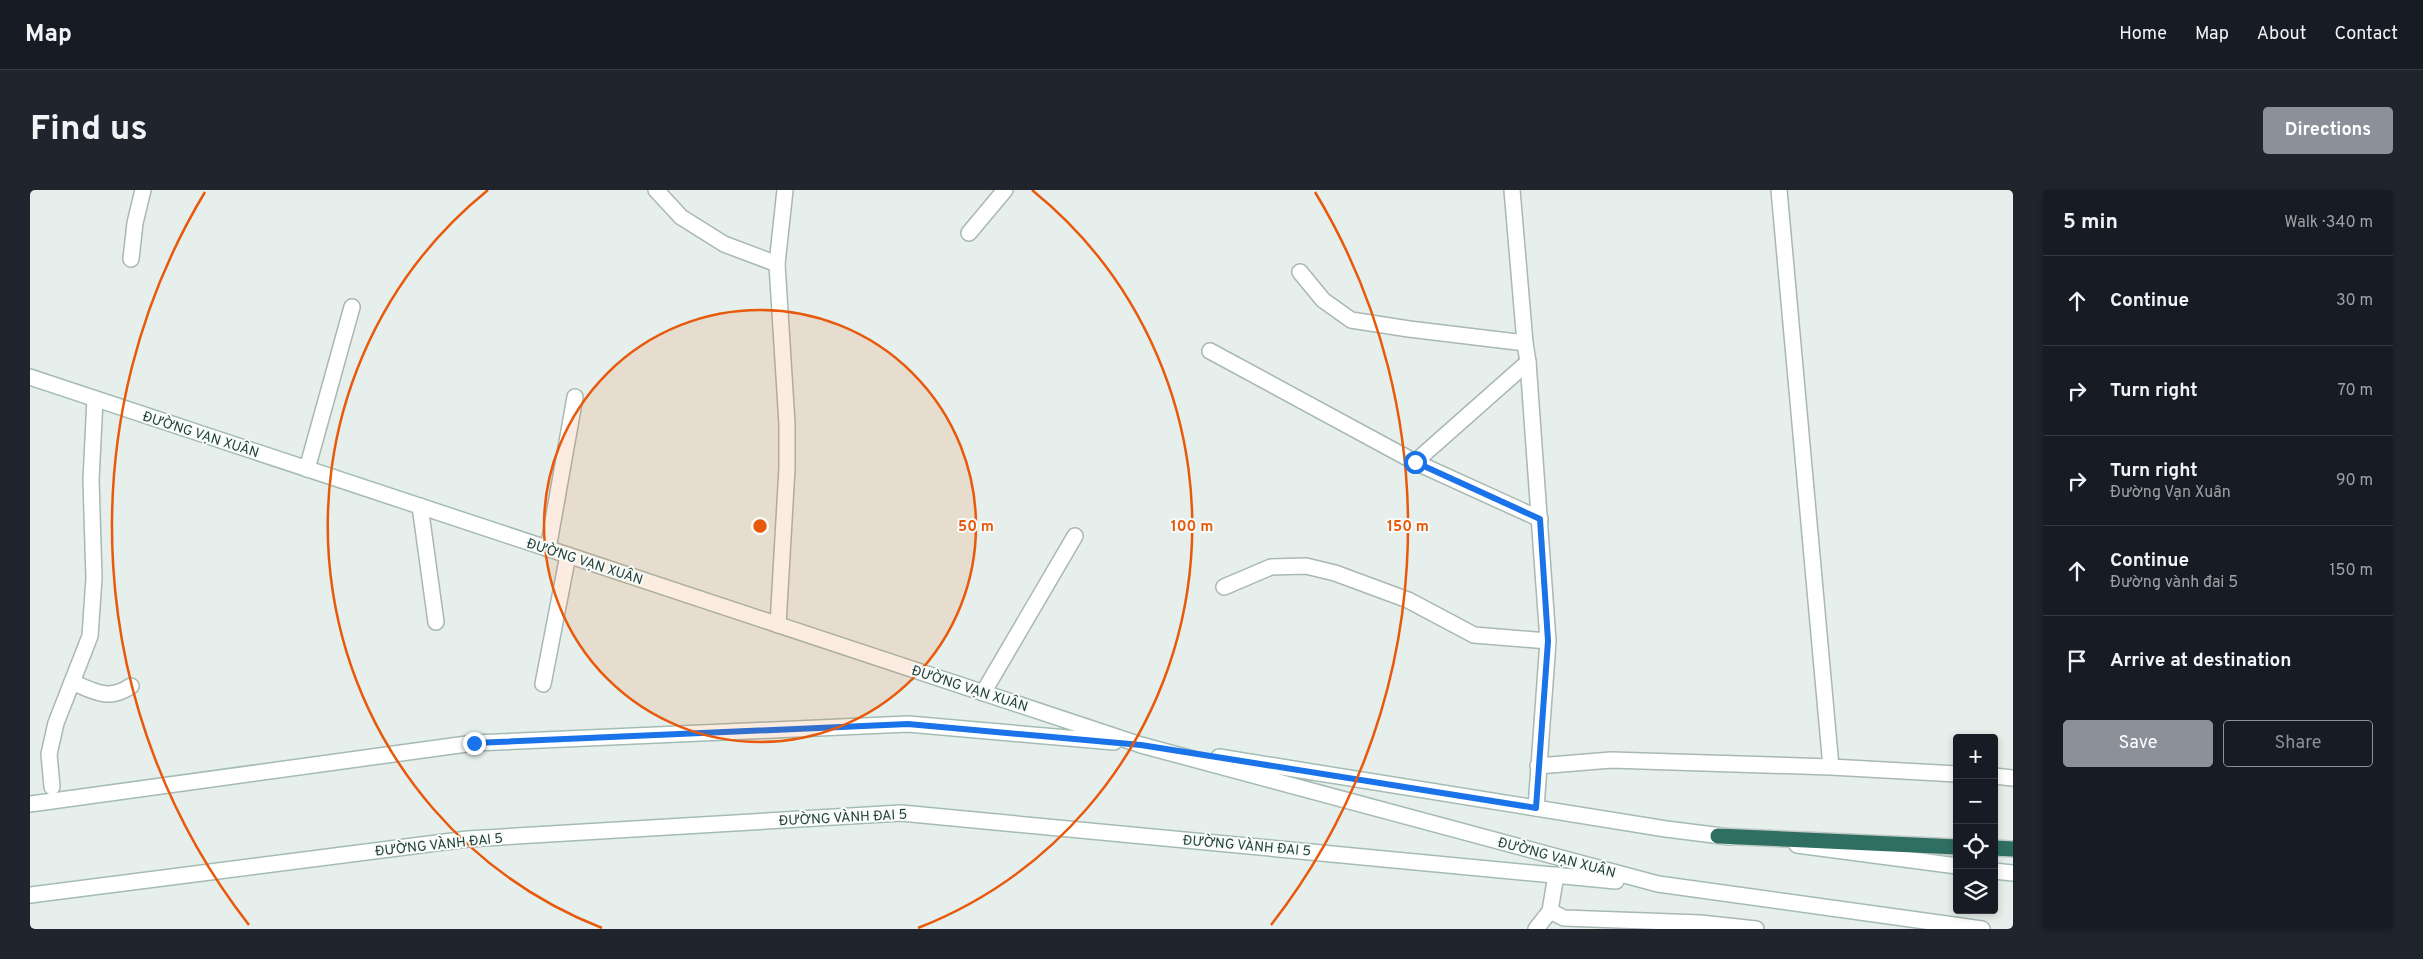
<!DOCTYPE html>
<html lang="en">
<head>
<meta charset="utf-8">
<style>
	:root { --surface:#171b24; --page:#20242c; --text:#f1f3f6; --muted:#9ea1a6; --line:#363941; --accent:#8c9099 }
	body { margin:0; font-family:Overpass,sans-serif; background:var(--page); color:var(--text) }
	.controls { position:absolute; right:15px; bottom:15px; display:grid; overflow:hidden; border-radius:5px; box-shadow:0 2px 8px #0003 }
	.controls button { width:45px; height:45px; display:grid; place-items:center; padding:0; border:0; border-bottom:1px solid var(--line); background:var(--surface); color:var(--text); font:25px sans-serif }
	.stop { position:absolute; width:15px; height:15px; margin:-11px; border:4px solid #1a73e8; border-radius:50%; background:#fff }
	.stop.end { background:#1a73e8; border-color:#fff; box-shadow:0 1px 5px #0008 }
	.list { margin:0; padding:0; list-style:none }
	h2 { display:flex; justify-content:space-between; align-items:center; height:65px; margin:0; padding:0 20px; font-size:21px }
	h2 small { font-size:16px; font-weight:400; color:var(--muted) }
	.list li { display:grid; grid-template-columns:32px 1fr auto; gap:15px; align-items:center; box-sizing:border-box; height:90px; padding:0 20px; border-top:1px solid var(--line) }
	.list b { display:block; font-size:19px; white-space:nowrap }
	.list p { margin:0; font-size:16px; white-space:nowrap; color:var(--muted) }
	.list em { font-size:16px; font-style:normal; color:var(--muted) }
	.actions { display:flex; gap:10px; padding:15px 20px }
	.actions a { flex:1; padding:11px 0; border:1px solid var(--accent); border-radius:5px; text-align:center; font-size:18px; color:var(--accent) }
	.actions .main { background:var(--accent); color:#fff }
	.icon { flex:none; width:28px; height:28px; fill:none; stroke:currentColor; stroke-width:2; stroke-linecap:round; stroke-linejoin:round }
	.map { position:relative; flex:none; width:1983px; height:739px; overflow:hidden; border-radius:5px }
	header { display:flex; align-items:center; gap:30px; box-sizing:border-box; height:70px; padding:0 25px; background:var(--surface); border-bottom:1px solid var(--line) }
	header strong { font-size:24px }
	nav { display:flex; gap:28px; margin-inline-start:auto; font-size:18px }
	.intro { display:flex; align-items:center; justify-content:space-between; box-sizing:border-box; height:120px; padding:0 30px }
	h1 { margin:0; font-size:35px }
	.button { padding:12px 22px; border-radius:5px; background:var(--accent); color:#fff; font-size:18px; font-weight:700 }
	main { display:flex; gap:30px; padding:0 30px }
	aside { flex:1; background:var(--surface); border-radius:5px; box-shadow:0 2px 8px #0003 }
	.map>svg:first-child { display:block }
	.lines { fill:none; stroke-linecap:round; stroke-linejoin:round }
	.lane-casing { stroke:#a8b8b2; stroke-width:18 }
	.street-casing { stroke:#a8b8b2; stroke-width:18 }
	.secondary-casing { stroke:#a4bbb3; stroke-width:18 }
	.highway-casing { stroke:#c2cac8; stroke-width:18 }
	.lane { stroke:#fff; stroke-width:15 }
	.street { stroke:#fff; stroke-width:15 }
	.secondary { stroke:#fff; stroke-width:15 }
	.highway { stroke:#2f6f62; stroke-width:15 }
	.route { stroke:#1a73e8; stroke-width:6 }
	.ring { fill:none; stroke:#e8590c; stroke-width:2.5 }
	.labels { text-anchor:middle; stroke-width:4; stroke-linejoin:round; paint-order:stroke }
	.street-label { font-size:14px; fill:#24423a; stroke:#f7fbf9 }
	.centre { fill:#e8590c; stroke:#f7fbf9; stroke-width:2.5 }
	.ring-label { font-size:15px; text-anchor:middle; font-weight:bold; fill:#e8590c; stroke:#f7fbf9; stroke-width:4; stroke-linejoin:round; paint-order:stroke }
</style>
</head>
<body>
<header>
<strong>Map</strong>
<nav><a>Home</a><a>Map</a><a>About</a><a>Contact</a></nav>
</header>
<div class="intro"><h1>Find us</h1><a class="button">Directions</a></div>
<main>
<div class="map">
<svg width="1983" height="739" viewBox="0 0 1983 739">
	<rect width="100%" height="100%" fill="#e6efeb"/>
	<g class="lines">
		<defs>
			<path id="lane" d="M101,69L105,33L113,0
				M747,74L755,0
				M1270,82L1293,110L1321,130L1379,139L1495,153
				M1180,161L1385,272L1510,329
				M1385,272L1498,172
				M277,279L322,117
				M390,316L406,432
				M518,359L545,207
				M42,492C65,502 79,511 101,496
				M513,494L538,365
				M953,503L1045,346"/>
			<path id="street" d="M626,0L651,27L694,54L747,74L757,234V278L748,435
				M1482,0L1495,153L1498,172L1518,451L1506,618
				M1749,0L1801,577
				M939,43L975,0
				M1194,397L1241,377L1276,376L1305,383L1378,410L1444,445L1518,451
				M1508,576L1581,570L1801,577L1927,584
				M1964,586L1983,588
				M22,597L19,564L26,533L60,446L64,388L61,290L65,209
				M1526,685L1520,721L1534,728L1670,733L1726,739
				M1506,739L1520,721"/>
			<path id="secondary" d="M0,187L1111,555L1628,694L1952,739
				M1189,567L1636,639L1700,647
				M0,614L444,553L878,534L1084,552
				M1767,655L1927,676
				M1964,681L1983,683
				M0,705L438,649L871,623L1586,691"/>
			<path id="highway" d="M1688,646L1927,657
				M1964,658L1983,659"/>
		</defs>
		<!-- lane casing -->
		<use href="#lane" class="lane-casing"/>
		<!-- street casing -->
		<use href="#street" class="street-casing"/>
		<!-- secondary casing -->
		<use href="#secondary" class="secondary-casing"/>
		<!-- highway casing -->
		<use href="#highway" class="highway-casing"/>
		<!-- lane -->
		<use href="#lane" class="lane"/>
		<!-- street -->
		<use href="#street" class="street"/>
		<!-- secondary -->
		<use href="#secondary" class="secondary"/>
		<!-- highway -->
		<use href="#highway" class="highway"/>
	</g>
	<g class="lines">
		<!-- route -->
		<path class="route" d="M444,553L878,534L1111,555L1506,618L1518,451L1510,329L1385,272"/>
	</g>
	<!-- distance rings -->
	<circle cx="730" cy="336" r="216" fill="#e8590c" fill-opacity=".12"/>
	<g class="ring">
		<circle cx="730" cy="336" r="216"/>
		<path d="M572 738A432 432 0 0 1 458 0M1002 0A432 432 0 0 1 888 738"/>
		<path d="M219 735A648 648 0 0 1 175 2M1285 2A648 648 0 0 1 1241 735"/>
	</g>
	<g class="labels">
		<!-- street labels -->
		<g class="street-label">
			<text transform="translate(171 244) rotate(18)" y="5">ĐƯỜNG VẠN XUÂN</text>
			<text transform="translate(555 371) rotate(18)" y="5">ĐƯỜNG VẠN XUÂN</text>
			<text transform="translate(940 498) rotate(18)" y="5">ĐƯỜNG VẠN XUÂN</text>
			<text transform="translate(813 627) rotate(-3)" y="5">ĐƯỜNG VÀNH ĐAI 5</text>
			<text transform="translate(409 654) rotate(-6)" y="5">ĐƯỜNG VÀNH ĐAI 5</text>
			<text transform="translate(1217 655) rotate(5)" y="5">ĐƯỜNG VÀNH ĐAI 5</text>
			<text transform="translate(1527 667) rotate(15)" y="5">ĐƯỜNG VẠN XUÂN</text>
		</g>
	</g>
	<circle cx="730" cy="336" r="8" class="centre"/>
	<g class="ring-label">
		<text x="946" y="341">50 m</text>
		<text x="1162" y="341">100 m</text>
		<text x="1378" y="341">150 m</text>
	</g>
</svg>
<div class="controls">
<button>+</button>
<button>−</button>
<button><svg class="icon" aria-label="locate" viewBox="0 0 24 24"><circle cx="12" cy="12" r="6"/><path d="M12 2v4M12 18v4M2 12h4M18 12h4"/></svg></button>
<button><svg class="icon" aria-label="layers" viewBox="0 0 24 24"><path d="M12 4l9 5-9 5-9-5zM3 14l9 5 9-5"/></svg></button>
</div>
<div class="stop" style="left:1385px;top:272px"></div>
<div class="stop end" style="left:444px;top:553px"></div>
</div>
<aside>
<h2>5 min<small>Walk · 340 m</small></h2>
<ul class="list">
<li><svg class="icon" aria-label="ahead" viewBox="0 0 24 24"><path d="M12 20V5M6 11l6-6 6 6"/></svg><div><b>Continue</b></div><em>30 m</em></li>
<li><svg class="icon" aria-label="right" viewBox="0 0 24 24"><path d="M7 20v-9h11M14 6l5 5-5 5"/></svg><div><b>Turn right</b></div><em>70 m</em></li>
<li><svg class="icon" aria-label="right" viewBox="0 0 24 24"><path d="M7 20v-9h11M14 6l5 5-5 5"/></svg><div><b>Turn right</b><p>Đường Vạn Xuân</p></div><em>90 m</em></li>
<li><svg class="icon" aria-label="ahead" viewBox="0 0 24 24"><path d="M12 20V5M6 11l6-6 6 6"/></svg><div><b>Continue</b><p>Đường vành đai 5</p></div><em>150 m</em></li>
<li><svg class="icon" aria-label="arrive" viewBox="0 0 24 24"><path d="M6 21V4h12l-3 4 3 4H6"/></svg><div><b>Arrive at destination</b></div></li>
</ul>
<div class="actions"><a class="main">Save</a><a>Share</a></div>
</aside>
</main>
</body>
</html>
